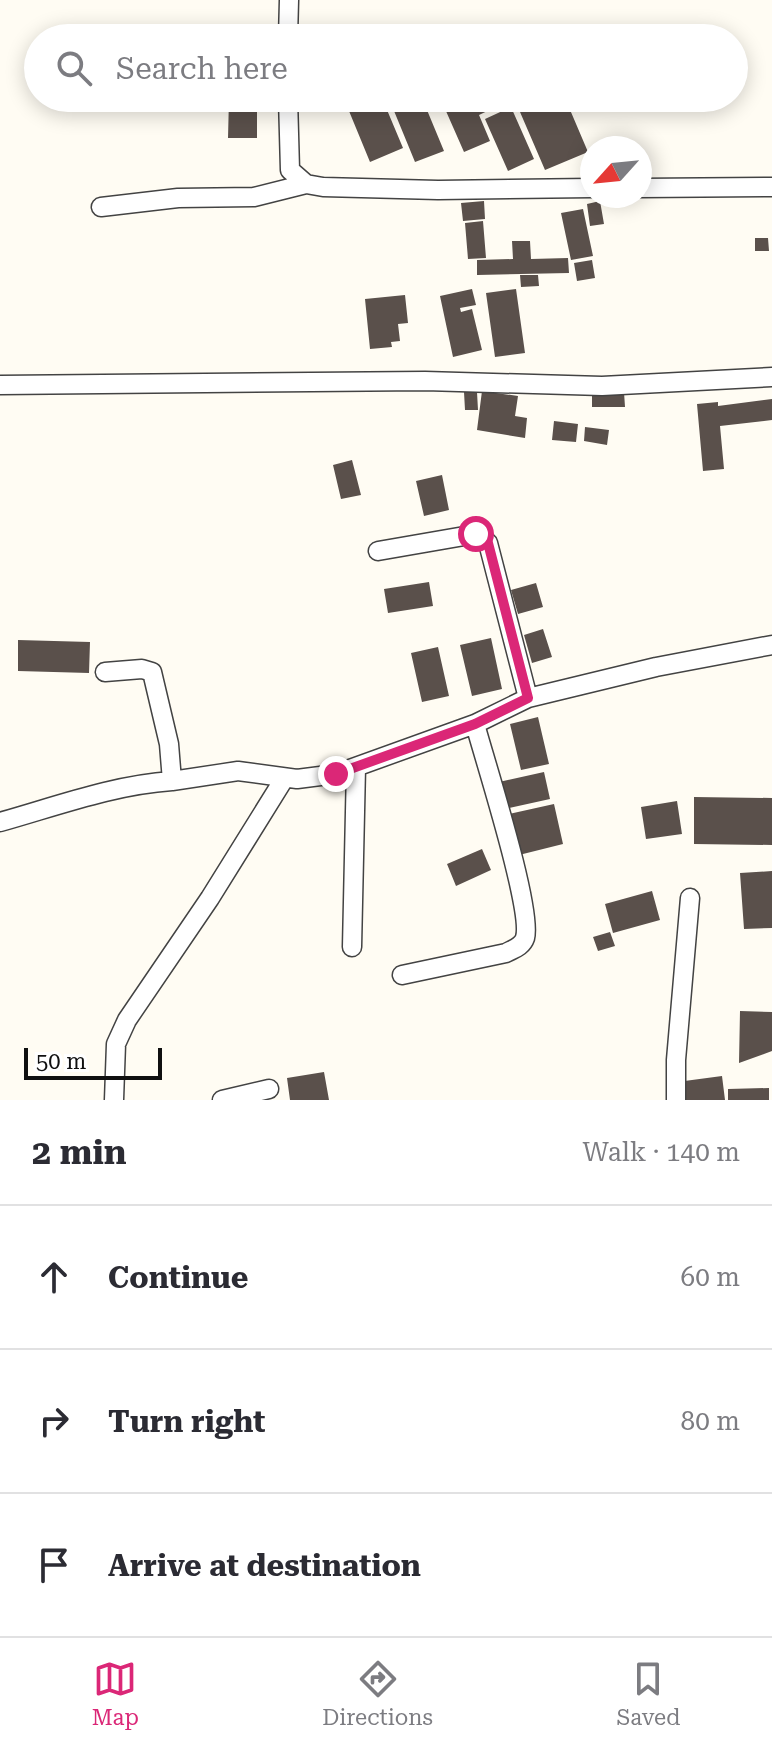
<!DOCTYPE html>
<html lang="en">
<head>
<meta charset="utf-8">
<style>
	:root { --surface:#fff; --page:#f2f2f3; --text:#2b2b33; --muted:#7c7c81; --line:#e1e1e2; --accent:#db2777 }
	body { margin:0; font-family:"Roboto Serif",serif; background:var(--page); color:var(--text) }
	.compass { position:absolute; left:580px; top:136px; width:72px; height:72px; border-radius:50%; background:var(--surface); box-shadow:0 4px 20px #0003; rotate:243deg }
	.scale { position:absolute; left:24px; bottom:20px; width:138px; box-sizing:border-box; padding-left:8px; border:4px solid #101010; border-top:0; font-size:22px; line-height:28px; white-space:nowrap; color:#101010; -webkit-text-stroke:6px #fff; paint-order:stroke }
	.stop { position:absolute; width:24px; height:24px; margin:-18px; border:6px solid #db2777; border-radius:50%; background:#fff }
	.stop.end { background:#db2777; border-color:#fff; box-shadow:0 2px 8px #0008 }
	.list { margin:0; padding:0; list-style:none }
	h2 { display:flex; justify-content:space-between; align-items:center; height:104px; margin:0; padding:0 32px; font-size:34px }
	h2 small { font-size:26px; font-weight:400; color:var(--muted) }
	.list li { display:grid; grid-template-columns:52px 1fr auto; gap:24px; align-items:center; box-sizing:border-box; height:144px; padding:0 32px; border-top:2px solid var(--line) }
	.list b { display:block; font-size:30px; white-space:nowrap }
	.list em { font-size:26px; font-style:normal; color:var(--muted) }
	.icon { flex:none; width:44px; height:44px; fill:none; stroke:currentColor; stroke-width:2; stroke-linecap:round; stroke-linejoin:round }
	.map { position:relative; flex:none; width:772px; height:1100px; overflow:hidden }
	.search { position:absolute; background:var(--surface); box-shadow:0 4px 20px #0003; left:24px; right:24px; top:24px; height:88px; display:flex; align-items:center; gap:20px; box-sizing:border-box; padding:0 28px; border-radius:44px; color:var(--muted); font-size:30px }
	.sheet { height:536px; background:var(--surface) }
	nav { display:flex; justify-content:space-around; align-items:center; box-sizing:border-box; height:112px; border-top:2px solid var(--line); background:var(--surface); font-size:22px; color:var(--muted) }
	nav a { display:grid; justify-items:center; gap:4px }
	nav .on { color:var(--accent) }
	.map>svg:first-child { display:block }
	.building { fill:#5a504b }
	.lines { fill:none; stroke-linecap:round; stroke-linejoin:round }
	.street-casing { stroke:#434343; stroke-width:21 }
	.street { stroke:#fff; stroke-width:18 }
	.route { stroke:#db2777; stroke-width:10 }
</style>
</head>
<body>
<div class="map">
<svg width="772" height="1100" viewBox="0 0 772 1100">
	<rect width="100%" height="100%" fill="#fffcf3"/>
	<!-- building -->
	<path class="building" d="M316,26H360V38H316Z
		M229,98H257V138H228Z
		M382,98L403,148L370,162L349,111Z
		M411,98H422L444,151L415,162L392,106Z
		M452,98H499L502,104L479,115L490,141L464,152L442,102Z
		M535,98H565L588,152L545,170L517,105Z
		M511,107L534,159L508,171L485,119Z
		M484,201L485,219L463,221L461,203Z
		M600,201L604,224L590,226L587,204Z
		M583,209L593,256L571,260L561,213Z
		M483,221L486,258L468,259L465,223Z
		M755,238H768L769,251H755Z
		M512,241H530L531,259L568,258L569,273L477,275V260L513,259Z
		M592,260L595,278L577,281L574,263Z
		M520,275H538L539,286L521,287Z
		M472,289L476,305L460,308L461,312L472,309L482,350L453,357L440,296Z
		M516,289L525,353L495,357L486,293Z
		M405,295L408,323L398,324L400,341L391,342L392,347L370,349L365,299Z
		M482,391L518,396L515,416L527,418L525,438L477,430Z
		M464,392H477L478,410H465Z
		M624,392L625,407H592V393Z
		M772,399V420L720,426L724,469L703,471L697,404L718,402V406Z
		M554,421L578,424L576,442L552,440Z
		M585,427L609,430L607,445L584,441Z
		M352,460L361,495L341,499L333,465Z
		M442,475L449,510L424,516L416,481Z
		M429,582L433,606L388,613L384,589Z
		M536,583L543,607L518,614L511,590Z
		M543,629L552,657L532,663L524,635Z
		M491,638L502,689L472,696L460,645Z
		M18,640L90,642L89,673L18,671Z
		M438,647L449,696L422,702L411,653Z
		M538,717L549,764L521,770L510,724Z
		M544,772L550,799L505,809L499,782Z
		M694,797L772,798V845L694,844Z
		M677,801L682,834L646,839L641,807Z
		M554,804L563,844L519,855L509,814Z
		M482,849L491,870L456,886L447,864Z
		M772,871V928L744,929L740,873Z
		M652,891L660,920L613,933L605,904Z
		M610,932L615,946L598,951L593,937Z
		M740,1011L772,1012V1051L739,1063Z
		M324,1072L329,1100H290L287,1078Z
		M722,1076L725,1100H679L677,1082Z
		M769,1088V1100H728V1089Z"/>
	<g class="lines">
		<defs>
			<path id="street" d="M288,38L289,0
				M288,98L290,170L306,184L323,187L438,190L592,188
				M640,188L772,187
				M101,207L178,198L254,197L306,184
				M0,385L425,381L602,386L772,377
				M378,551L476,534L488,543L528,698
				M105,672L142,669L152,672L169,744L172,781L238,771L297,779L336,774L475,724L528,698L656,667L772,645
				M0,822C57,806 113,785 172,781
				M352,947L356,767
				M402,975L506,953C513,949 522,947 525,938C533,910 485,761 475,724
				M114,1100L116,1044L127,1020L210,898L284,779
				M222,1100L269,1089
				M676,1100V1060L690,898"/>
		</defs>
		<!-- street casing -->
		<use href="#street" class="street-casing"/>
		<!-- street -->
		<use href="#street" class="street"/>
	</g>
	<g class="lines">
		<!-- route -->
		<path class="route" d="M336,774L475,724L528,698L488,543L476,534"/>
	</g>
</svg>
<svg class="compass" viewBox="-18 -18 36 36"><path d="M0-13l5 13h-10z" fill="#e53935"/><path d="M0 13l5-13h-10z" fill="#7c7c81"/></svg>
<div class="scale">50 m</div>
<div class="stop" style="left:476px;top:534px"></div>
<div class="stop end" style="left:336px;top:774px"></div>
<div class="search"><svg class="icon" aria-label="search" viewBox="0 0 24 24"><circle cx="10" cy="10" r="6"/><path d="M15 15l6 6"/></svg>Search here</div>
</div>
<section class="sheet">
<h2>2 min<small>Walk · 140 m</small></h2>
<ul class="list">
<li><svg class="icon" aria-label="ahead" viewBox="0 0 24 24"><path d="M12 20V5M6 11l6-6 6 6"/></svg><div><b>Continue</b></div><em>60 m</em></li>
<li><svg class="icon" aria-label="right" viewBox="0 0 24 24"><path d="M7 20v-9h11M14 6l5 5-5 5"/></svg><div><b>Turn right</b></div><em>80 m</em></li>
<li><svg class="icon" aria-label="arrive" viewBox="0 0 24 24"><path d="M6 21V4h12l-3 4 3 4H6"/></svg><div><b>Arrive at destination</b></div></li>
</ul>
</section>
<nav>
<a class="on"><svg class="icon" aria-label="map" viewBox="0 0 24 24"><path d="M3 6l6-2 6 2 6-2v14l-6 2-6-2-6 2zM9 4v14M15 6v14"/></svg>Map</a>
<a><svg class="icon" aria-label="directions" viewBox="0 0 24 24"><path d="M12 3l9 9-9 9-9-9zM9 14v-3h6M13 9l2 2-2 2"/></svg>Directions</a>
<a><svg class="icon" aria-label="saved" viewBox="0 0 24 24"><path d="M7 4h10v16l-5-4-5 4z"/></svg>Saved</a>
</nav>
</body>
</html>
